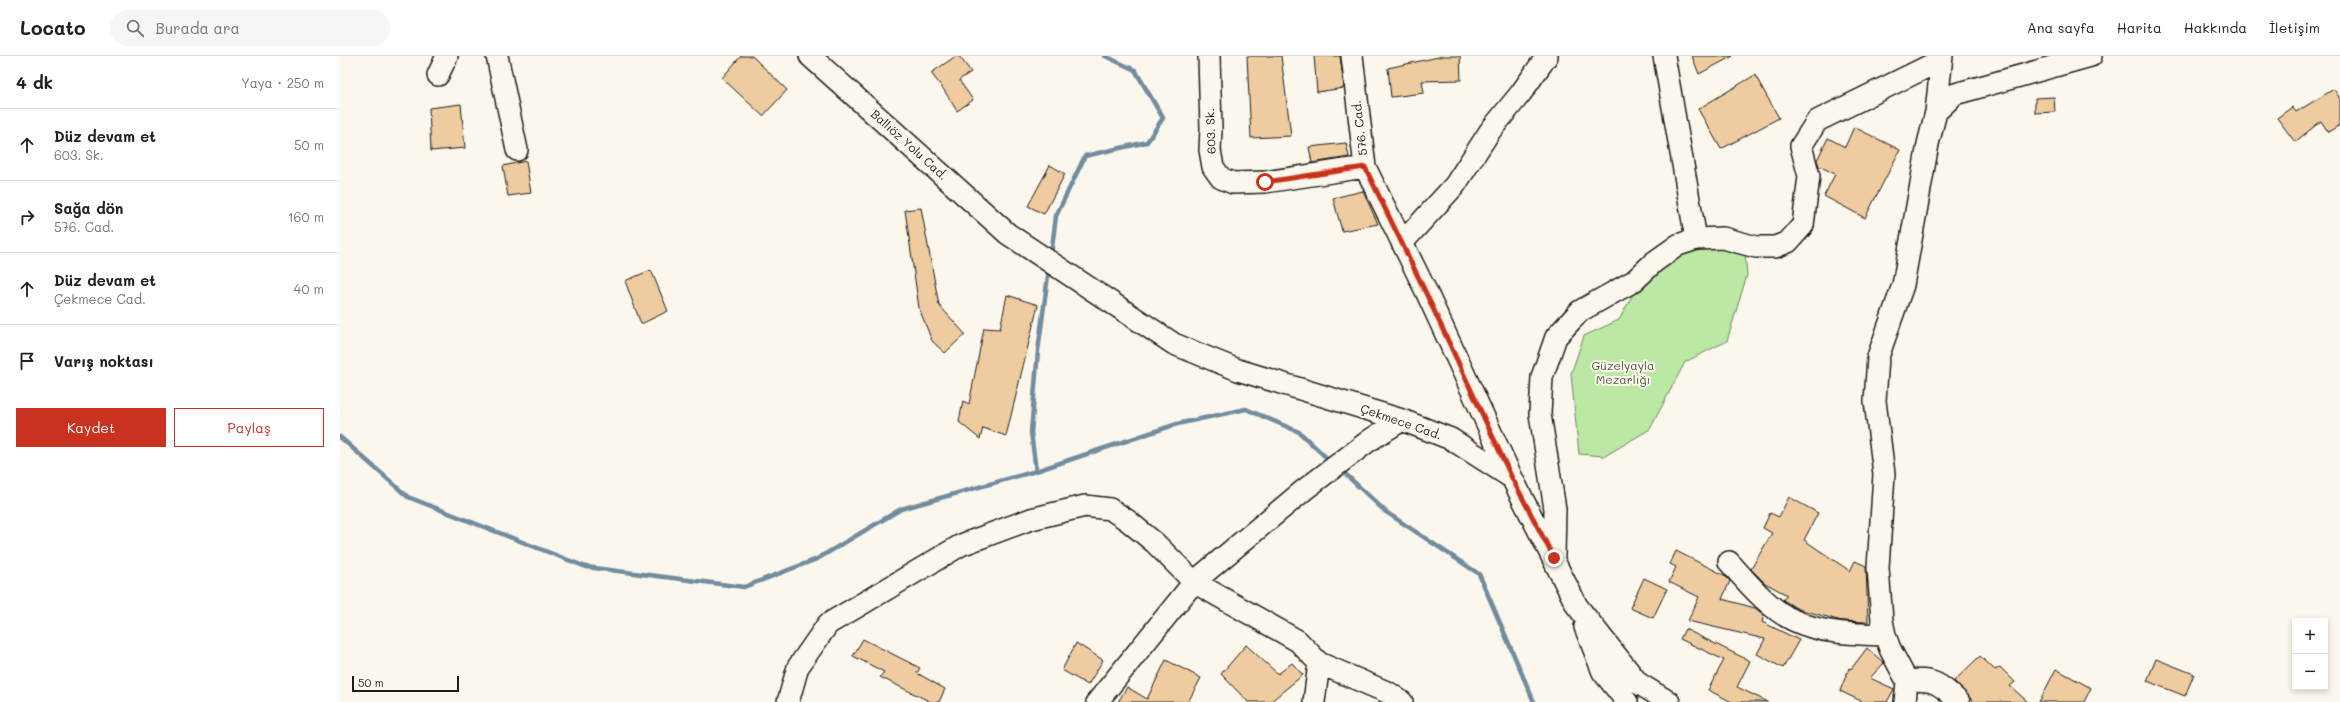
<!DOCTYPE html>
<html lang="tr">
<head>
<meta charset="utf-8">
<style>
	:root { --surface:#fff; --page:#f6f6f6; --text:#202124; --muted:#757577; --line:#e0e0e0; --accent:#c8321e }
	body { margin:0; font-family:Mali,sans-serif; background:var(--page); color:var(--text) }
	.controls { position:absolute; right:12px; bottom:12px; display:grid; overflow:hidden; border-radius:0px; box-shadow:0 2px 6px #0003 }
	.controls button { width:36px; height:36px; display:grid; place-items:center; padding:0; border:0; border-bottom:1px solid var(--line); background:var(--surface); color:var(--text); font:20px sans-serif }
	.scale { position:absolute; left:12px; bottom:10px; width:107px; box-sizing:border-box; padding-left:4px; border:2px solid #1c1c1c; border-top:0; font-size:11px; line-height:14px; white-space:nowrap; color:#1c1c1c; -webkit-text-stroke:3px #fbf7ec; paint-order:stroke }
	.stop { position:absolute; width:12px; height:12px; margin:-9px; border:3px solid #c8321e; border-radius:50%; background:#fff }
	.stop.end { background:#c8321e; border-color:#fff; box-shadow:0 1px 4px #0008 }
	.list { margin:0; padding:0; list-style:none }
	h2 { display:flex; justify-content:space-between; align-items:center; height:52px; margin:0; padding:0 16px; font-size:17px }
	h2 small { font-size:13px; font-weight:400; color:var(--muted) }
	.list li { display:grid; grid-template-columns:26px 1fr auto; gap:12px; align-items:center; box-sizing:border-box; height:72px; padding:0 16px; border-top:1px solid var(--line) }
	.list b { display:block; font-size:15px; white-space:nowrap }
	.list p { margin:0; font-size:13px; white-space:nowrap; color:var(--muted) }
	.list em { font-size:13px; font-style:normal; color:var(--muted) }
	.actions { display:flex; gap:8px; padding:12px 16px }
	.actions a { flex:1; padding:9px 0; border:1px solid var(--accent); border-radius:0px; text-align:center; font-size:14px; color:var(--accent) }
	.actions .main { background:var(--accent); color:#fff }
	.icon { flex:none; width:22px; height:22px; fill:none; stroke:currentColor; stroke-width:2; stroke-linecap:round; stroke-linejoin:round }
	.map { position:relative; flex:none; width:2000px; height:646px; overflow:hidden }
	header { display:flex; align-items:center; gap:24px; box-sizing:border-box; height:56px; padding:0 20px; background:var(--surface); border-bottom:1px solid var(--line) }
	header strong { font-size:19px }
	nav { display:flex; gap:22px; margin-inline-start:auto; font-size:14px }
	.search { width:280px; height:36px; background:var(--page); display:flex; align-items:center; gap:10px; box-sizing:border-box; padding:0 14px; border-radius:22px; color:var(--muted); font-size:15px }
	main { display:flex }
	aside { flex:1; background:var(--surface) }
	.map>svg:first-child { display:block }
	.green { fill:#bce8a6; stroke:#6c8261 }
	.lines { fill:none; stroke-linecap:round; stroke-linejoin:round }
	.stream { stroke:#718c9f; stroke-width:4.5 }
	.building { fill:#efcca0; stroke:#1c1c1c }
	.minor-casing { stroke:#1c1c1c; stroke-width:24 }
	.minor { stroke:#fbf7ec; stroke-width:21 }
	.route { stroke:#c8321e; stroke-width:5 }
	.labels { text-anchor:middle; stroke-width:4; stroke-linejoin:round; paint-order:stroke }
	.street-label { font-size:12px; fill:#1c1c1c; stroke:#fbf7ec }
	.park-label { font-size:12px; fill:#4c5945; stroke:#fbf7ec }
</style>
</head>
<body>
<header>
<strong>Locato</strong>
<div class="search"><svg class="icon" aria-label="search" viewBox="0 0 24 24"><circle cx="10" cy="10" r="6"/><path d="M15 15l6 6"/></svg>Burada ara</div>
<nav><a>Ana sayfa</a><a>Harita</a><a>Hakkında</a><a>İletişim</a></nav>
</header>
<main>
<aside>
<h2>4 dk<small>Yaya · 250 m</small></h2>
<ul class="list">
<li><svg class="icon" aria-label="ahead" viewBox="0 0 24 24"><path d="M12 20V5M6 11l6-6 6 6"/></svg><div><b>Düz devam et</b><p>603. Sk.</p></div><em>50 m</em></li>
<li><svg class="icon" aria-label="right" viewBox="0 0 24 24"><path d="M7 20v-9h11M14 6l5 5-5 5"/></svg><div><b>Sağa dön</b><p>576. Cad.</p></div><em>160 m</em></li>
<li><svg class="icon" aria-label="ahead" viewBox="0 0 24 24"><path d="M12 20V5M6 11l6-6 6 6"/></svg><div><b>Düz devam et</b><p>Çekmece Cad.</p></div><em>40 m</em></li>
<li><svg class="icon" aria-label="arrive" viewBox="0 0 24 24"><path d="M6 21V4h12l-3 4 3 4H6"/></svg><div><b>Varış noktası</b></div></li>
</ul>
<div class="actions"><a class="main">Kaydet</a><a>Paylaş</a></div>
</aside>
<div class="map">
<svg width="2000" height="646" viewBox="0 0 2000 646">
	<rect width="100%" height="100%" fill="#fbf7ec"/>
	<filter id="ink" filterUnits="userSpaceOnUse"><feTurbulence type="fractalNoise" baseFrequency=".025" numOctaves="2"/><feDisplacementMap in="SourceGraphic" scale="8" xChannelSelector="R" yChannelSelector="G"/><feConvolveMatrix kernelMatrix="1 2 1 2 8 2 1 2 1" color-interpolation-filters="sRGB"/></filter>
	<g filter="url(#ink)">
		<!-- green -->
		<path class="green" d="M1351,183L1405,196L1407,219L1387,285L1345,306L1310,373L1265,400L1239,398L1231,318L1244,280L1279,264L1302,222Z"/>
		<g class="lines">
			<!-- stream -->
			<path class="stream" d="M711,199L716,160L745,100L807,86L823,62L795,14L765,0
				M0,381L68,441L246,511L404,531L477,503L561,453L696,415L837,368L906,353L959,376L991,406
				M1000,413L1046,456L1139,518L1194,646
				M696,415L691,376L698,295L709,212"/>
		</g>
		<!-- building -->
		<path class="building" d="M401,0H412L447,34L423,60L382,22Z
			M616,0H619L631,16L619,24L633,44L617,55L604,34L591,17Z
			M907,0H941L951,80L911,82Z
			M974,0H1000L1004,32L977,36Z
			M1103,0H1120L1121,24L1082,25L1084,37L1051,41L1048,12Z
			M1352,0H1393L1359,18Z
			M1415,19L1439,62L1381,93L1358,53Z
			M1994,33L2000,43V69L1988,76L1981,65L1955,86L1937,62L1952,51L1956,56Z
			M1714,41L1715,56L1695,57V42Z
			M121,48L125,92L91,95L89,52Z
			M1514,71L1560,94L1525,162L1484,140L1495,118L1479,110L1477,104L1488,82L1505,91Z
			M1006,87L1009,101L972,107L969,91Z
			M186,105L191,137L168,140L163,110Z
			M710,109L725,118L704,158L688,150Z
			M1023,135L1038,168L1002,175L993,142Z
			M581,152L599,249L625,278L605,297L592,285L579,252L565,154Z
			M311,214L328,255L301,268L285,225Z
			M667,239L698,249L666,380L643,372L640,383L619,366L623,345L629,348L644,272L660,273Z
			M1449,441L1478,457L1464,484L1510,515L1515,505L1526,510L1528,566L1502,565L1458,553L1443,544L1447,539L1425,527L1411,513L1432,477L1423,472L1430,457L1439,461Z
			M1336,495L1384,519L1390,525L1382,543L1415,552L1424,559L1422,566L1459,584L1443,612L1417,598L1425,583L1348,565L1359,541L1329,526L1336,511L1330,508Z
			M1304,522L1327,533L1313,562L1290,552Z
			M1345,573L1410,605L1397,631L1428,646H1392L1368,634L1384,604L1340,583Z
			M523,583L580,612L577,617L605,633L599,646H591L540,621L544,616L513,600Z
			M736,587L763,604L748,629L722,614Z
			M906,589L938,618L952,607L963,619L930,646H908L881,618Z
			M1527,592L1544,607L1530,622L1554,633L1547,646H1523L1500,635L1509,612L1511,613Z
			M1640,600L1655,614L1660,611L1675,626L1670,630L1688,646H1634L1614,625Z
			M1816,603L1854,618L1845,640L1807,625Z
			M826,604L861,622L848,646H778L787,631L807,643Z
			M1716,613L1751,632L1744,646H1699Z"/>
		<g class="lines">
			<defs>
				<path id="minor" d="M157,0L177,94
					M470,0L668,178L834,288L898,314L1062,364L1111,383L1172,422L1237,550L1298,627L1329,646
					M869,0L871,73L870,94L873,111L881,122L893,127L925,126L1025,111
					M1012,0L1025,111L1085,233L1172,422
					M1324,0L1356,183
					M98,19L107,0
					M1596,56L1602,0
					M1062,187L1115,129L1150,75L1181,37L1207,0
					M1214,500L1215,453L1200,358L1202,321L1216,281L1240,255L1294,225L1314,206L1338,189L1356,183L1383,182L1416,191H1435L1448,186L1463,169L1469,120L1461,90L1477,65L1601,4
					M1389,506C1407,526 1429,553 1453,564C1482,578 1514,578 1545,579
					M1245,571L1263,616L1287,646
					M1567,625C1593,622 1601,628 1619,646
					M448,646L458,611L488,568L621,489L691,463L745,450L770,453L787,464L815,487L854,526L958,585L979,607L1049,637L1062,646
					M757,646L854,526L964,434L1030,384L1062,364
					M974,646L979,607
					M1565,646L1567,625L1550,593L1545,579L1542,565L1538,512L1544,418L1535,345L1538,301L1563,229L1588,88L1596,56L1615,38L1751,0"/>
			</defs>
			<!-- minor casing -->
			<use href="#minor" class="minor-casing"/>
			<!-- minor -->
			<use href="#minor" class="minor"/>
		</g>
	</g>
	<g class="lines" filter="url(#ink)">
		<!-- route -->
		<path class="route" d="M925,126L1025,111L1084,233L1172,422L1214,502"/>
	</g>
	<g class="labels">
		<!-- street labels -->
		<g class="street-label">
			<text transform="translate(1020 72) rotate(-97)" y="4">576. Cad.</text>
			<text transform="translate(871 75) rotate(-92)" y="4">603. Sk.</text>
			<text transform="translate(569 89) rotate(42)" y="4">Ballıöz Yolu Cad.</text>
			<text transform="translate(1061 366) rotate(19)" y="4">Çekmece Cad.</text>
		</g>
		<!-- park labels -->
		<g class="park-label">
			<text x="1283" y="314">Güzelyayla<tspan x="1283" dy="14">Mezarlığı</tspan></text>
		</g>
	</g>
</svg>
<div class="controls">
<button>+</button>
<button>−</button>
</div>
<div class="scale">50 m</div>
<div class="stop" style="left:925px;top:126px"></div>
<div class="stop end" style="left:1214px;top:502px"></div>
</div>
</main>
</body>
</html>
